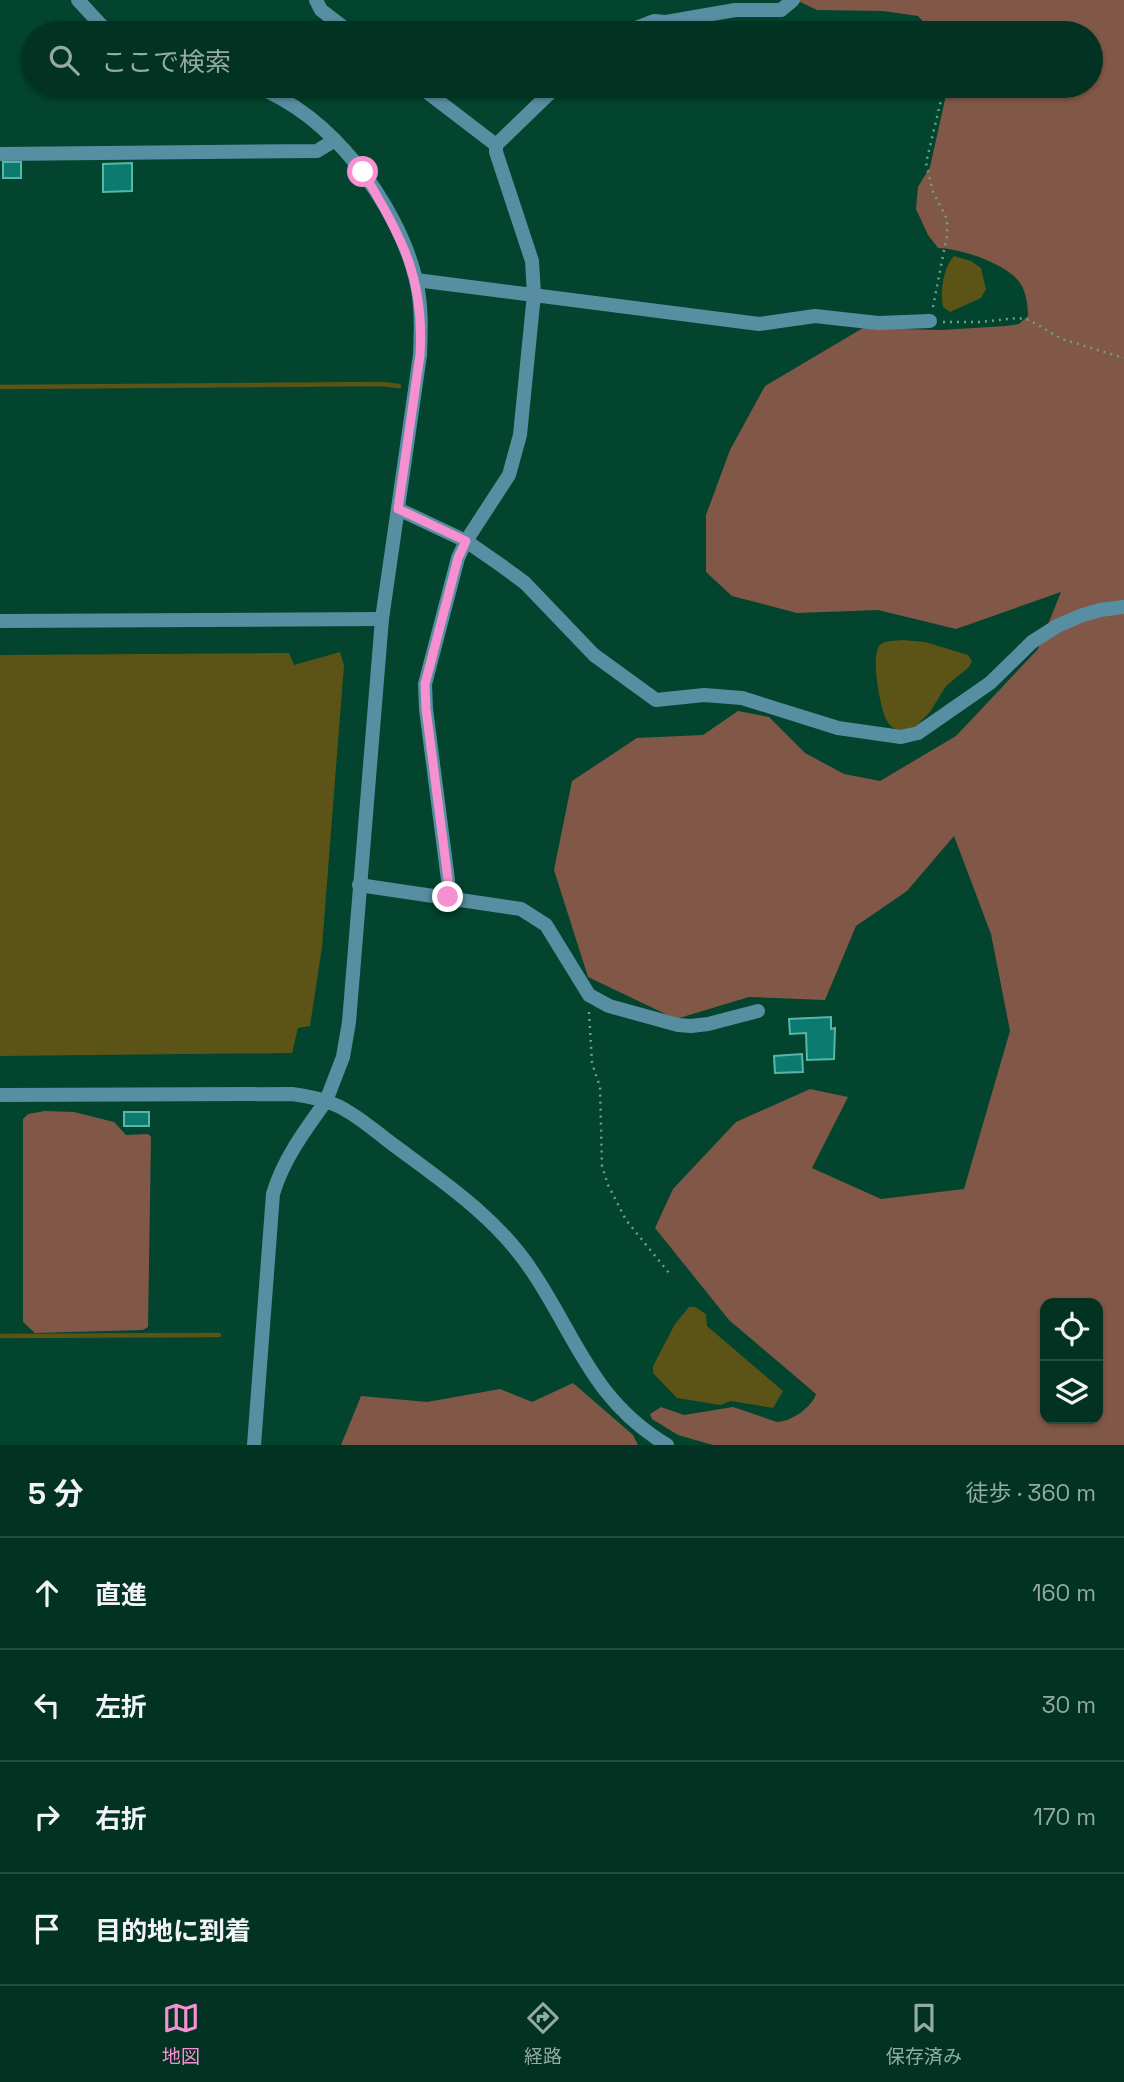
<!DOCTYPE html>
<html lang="ja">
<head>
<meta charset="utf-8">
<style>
	:root { --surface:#023322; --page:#0c3b2a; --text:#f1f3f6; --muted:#96aaa5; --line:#234e40; --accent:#f690d0 }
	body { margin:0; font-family:"Space Grotesk","Noto Sans JP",sans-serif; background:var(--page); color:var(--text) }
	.controls { position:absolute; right:21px; bottom:21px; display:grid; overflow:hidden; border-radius:14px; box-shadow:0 2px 5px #0004 }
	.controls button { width:63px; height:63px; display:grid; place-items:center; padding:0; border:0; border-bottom:2px solid var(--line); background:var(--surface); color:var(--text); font:35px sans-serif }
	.stop { position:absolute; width:21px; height:21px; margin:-16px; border:5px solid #f690d0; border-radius:50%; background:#fff }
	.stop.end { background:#f690d0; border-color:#fff; box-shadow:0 2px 7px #0008 }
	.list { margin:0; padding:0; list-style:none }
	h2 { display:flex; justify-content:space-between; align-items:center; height:91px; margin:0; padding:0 28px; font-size:30px }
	h2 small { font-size:23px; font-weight:400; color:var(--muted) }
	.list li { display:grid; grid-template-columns:46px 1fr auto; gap:21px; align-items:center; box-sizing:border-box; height:112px; padding:0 28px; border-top:2px solid var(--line) }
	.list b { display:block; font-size:26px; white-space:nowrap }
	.list em { font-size:23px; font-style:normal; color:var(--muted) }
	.icon { flex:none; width:38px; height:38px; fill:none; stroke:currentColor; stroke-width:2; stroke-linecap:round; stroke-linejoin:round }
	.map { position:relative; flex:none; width:1124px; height:1445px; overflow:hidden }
	.search { position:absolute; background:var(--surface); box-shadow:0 2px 5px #0004; left:21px; right:21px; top:21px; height:77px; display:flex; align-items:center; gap:18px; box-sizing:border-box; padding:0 24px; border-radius:38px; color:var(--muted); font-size:26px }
	.sheet { height:539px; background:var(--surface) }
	nav { display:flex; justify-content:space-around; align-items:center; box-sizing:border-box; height:98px; border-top:2px solid var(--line); background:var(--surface); font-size:19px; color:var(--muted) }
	nav a { display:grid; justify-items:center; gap:4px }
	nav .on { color:var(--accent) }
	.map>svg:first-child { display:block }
	.green { fill:#815848; fill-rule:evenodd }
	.water { fill:#5b5416 }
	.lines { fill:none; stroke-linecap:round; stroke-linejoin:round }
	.stream { stroke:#5b5416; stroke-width:4.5 }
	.building { fill:#0b7b6f; stroke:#58b5a7; stroke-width:2 }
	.path { stroke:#6da08b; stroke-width:2.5; stroke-dasharray:2 5; stroke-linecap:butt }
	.minor { stroke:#588ea1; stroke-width:14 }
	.tertiary { stroke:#588ea1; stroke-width:14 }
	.route { stroke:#f690d0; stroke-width:9 }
</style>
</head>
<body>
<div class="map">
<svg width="1124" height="1445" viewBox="0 0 1124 1445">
	<rect width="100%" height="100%" fill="#02442d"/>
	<!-- green -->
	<path class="green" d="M796,0H1124V1445H713L678,1435L652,1419L650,1414L661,1407L684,1415L733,1407L777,1422C791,1422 812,1407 816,1394L729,1320L655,1228L673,1189L736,1122L810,1089L848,1097L812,1168L881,1199L964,1189L1010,1031L991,934L954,836L907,891L856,926L825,1000L749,997L676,1019L588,977L554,870L572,781L637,738L703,735L738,711L769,717L805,753L844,774L880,781L956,736L1038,649L1061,592L956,629L878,610L797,613L732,596L706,572V515L730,450L765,386L863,328L942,330L1006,326L1019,324L1028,316C1028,306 1026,291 1020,283C1008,264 959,248 938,248L928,235L916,209L918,187L930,167L946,95L944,86H1091V33H934L918,16L883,11L817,10ZM1045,1303H1098V1419H1045Z
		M45,1111L74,1112L114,1122L126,1135L148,1134L151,1137L148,1327L143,1330L35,1333L23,1322V1119L28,1114Z
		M573,1383L633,1435L638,1445H341L361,1396L427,1402L500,1389L532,1402Z"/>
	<!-- water -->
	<path class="water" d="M954,256L971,261L981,268L986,289L981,298L950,312L943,307C940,291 943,268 954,256Z
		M902,640L925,642L968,655L972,661L969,667L946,686L930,712L916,726L900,731C894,728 890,727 887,721C880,709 870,654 880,645C885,640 895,641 902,640Z
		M340,652L344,665L322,947L310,1026L298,1028L292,1053L0,1056V655L289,653L294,665Z
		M689,1307H695L706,1314L707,1326L783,1391L773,1408L731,1401L720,1405L677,1398L653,1373V1366L675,1324Z"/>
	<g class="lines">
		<!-- stream -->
		<path class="stream" d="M0,387L381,384L399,386
			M0,1336L219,1335"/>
	</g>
	<!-- building -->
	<path class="building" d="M3,162H21V178H3Z
		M132,163V191L103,192V164Z
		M831,1017V1029L835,1028L834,1059L807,1060L806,1033L790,1034L789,1019Z
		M802,1054L803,1072L775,1073L774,1056Z
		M124,1112H149V1126H124Z"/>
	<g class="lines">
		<!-- path -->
		<path class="path" d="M933,307L947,235V219L933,192L926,163L942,96
			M943,322H980L1018,318L1029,320L1062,339L1124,358
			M589,1012L592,1063L600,1087L602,1166L608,1185L626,1220L669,1273"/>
		<!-- minor -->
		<path class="minor" d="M316,0L321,10L351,33
			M623,33L654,21L666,22L735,10H781L793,0
			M419,86L496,145V152L532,261L534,294L520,435L509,475L466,541L458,558L425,684L426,709L448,880V897
			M496,145L557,86
			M0,154L317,151L335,140
			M416,280L759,324L815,316L878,323L930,321
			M398,509L466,541L502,566L525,583L594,655L656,700L704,695L742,698L838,728L901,737L918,733L990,683L1032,642L1057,626L1080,616L1100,610L1124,607
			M0,621L382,619
			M359,885L521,909L546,925L589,995L609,1006L678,1025L691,1026L708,1024L758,1011
			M254,1445L273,1194C283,1160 305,1130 326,1101"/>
		<!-- tertiary -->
		<path class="tertiary" d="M78,0L101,25L113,33
			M254,86C329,112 398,204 416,280C422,305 421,330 420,355L382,619L349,1022L343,1057L326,1101
			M0,1095L292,1094C308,1096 323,1099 338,1106C359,1116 377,1133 395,1146C445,1183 497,1218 532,1271C577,1338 592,1400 667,1445"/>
	</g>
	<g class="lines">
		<!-- route -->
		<path class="route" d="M363,172C401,237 425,277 420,355L398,509L466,541L458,558L425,684L426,709L448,880V897"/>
	</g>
</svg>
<div class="controls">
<button><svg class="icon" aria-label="locate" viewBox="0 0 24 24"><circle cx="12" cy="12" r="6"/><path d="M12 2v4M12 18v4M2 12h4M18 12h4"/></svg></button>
<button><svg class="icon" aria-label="layers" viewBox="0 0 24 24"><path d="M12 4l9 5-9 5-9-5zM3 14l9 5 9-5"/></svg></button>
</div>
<div class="stop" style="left:363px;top:172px"></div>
<div class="stop end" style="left:448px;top:897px"></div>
<div class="search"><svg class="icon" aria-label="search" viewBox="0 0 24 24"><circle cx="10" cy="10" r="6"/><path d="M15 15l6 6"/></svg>ここで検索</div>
</div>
<section class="sheet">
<h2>5 分<small>徒歩 · 360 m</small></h2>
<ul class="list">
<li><svg class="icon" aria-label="ahead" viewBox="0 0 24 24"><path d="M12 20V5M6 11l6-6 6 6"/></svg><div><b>直進</b></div><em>160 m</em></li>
<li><svg class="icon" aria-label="left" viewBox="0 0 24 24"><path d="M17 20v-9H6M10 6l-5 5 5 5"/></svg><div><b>左折</b></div><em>30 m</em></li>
<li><svg class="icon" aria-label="right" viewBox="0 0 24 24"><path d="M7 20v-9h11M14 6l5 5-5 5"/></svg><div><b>右折</b></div><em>170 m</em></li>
<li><svg class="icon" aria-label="arrive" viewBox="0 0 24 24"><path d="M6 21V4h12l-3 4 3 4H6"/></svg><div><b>目的地に到着</b></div></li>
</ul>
</section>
<nav>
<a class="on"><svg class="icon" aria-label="map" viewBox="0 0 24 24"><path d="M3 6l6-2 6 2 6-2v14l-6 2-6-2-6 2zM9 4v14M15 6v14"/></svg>地図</a>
<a><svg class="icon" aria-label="directions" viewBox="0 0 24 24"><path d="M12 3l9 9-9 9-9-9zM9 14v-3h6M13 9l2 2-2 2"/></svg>経路</a>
<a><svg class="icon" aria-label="saved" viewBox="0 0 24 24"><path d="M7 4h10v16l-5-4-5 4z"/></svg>保存済み</a>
</nav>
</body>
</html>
